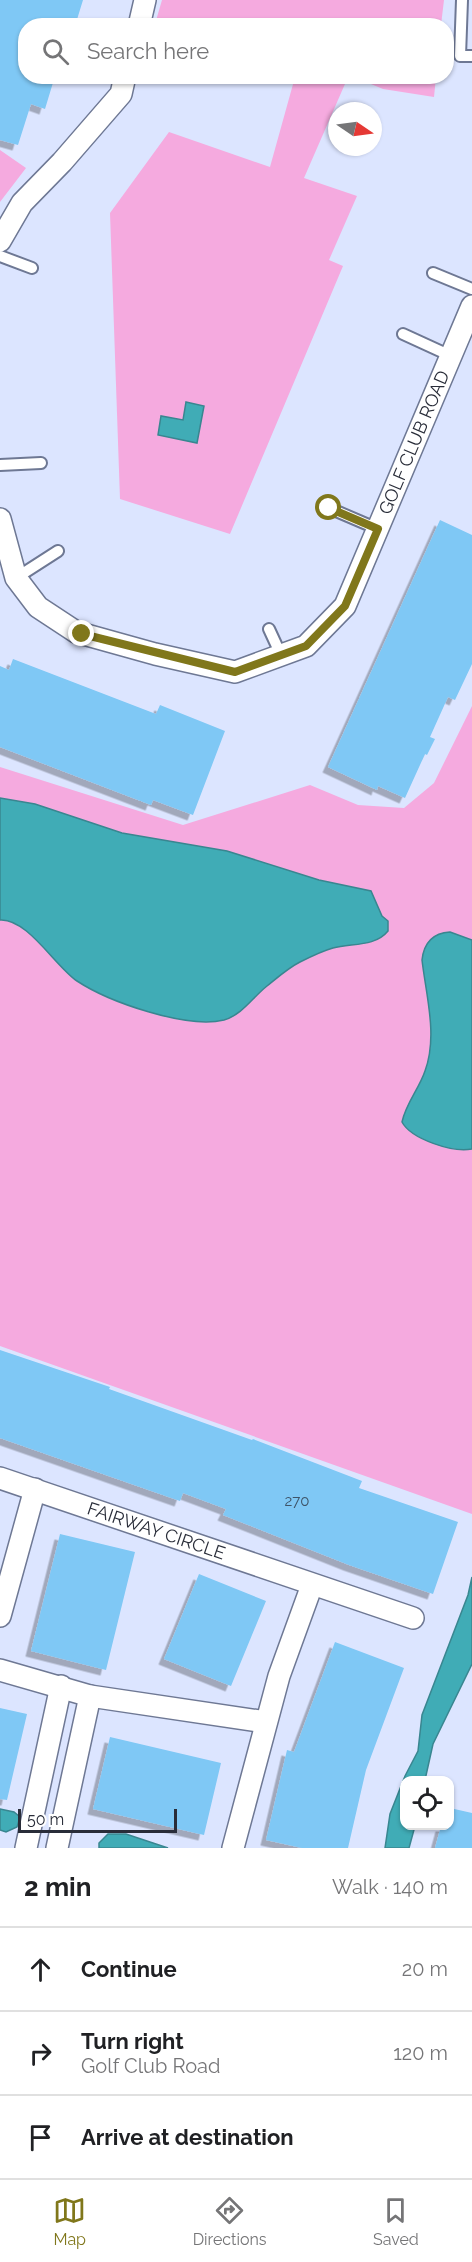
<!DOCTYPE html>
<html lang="en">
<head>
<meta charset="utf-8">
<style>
	:root { --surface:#fff; --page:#f6f6f6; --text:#202124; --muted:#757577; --line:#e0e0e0; --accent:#80771b }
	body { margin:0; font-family:Raleway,sans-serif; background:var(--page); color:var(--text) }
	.controls { position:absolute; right:18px; bottom:18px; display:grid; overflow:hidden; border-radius:12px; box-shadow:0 2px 4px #0004 }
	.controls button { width:54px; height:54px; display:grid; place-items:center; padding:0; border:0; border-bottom:2px solid var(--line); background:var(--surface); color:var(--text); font:30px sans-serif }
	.compass { position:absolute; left:328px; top:102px; width:54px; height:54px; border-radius:50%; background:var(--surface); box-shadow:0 2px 4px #0004; rotate:103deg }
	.scale { position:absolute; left:18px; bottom:15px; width:159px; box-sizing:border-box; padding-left:6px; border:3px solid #292d39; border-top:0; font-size:16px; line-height:21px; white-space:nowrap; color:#292d39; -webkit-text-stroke:4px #fff; paint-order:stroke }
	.stop { position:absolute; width:18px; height:18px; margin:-14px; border:4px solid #80771b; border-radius:50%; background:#fff }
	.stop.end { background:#80771b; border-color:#fff; box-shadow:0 2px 6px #0008 }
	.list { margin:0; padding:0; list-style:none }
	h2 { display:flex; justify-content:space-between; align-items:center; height:78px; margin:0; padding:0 24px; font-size:26px }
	h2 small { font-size:20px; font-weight:400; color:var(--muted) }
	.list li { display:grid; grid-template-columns:39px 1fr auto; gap:18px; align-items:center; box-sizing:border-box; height:84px; padding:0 24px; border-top:2px solid var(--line) }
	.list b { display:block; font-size:22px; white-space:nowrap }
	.list p { margin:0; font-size:20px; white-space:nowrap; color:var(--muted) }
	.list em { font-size:20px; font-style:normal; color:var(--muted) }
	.icon { flex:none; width:33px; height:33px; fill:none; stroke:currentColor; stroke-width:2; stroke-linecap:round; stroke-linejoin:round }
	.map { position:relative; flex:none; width:472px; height:1848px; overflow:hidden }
	.search { position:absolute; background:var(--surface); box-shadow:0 2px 4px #0004; left:18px; right:18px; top:18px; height:66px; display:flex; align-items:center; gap:15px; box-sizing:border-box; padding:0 21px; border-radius:24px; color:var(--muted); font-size:22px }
	.sheet { height:330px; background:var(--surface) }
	nav { display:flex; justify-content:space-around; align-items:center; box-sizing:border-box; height:84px; border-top:2px solid var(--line); background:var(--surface); font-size:16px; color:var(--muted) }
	nav a { display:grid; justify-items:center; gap:3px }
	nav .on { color:var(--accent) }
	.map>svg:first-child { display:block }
	.green { fill:#f5aadf }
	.water { fill:#40acb6; stroke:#398690; stroke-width:1.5 }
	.building { fill:#7fc8f5; filter:url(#shadow) }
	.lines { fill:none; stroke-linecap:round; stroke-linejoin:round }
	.lane-casing { stroke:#6e7894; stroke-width:14 }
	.street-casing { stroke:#6e7894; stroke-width:24 }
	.lane { stroke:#fff; stroke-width:10 }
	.street { stroke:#fff; stroke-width:21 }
	.route { stroke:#80771b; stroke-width:8 }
	.labels { text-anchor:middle; stroke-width:4.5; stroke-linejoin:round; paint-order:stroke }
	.number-label { font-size:15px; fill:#3e5468 }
	.street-label { font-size:18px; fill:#292d39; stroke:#fff }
</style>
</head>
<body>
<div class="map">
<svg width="472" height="1848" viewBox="0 0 472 1848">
	<defs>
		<filter id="shadow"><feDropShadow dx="-5.5" dy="5.5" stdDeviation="0" flood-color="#0004"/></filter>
	</defs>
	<rect width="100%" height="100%" fill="#dce5ff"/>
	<!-- green -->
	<path class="green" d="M162,0H444L441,25L162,26L155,24Z
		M295,77H348L304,178L357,196L329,260L343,266L230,534L120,499L110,213L169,132L270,167Z
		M354,77H436L434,97L383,89Z
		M0,150L26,168L0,202Z
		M472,706V1514L0,1346V767L183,825L310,785L358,805L404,808L434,783Z"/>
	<!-- water -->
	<path class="water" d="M186,402L204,406L197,443L158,435L161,416L183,420Z
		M0,798L35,804L122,833L227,851L319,880L371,891L382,916L388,921V931C375,947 352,943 333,948C322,951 310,957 300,962C288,968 277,978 267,986C253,997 242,1015 224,1020C186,1029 109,1002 77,981C55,966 27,918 0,920Z
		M450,932L472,940V1149C453,1153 411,1139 402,1122C406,1103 419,1089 425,1071C438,1036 426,995 422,960C424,942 433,933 450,932Z
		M472,1577V1664L433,1744L425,1780H404V1826H415L409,1848H385L390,1814L405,1776L418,1751L422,1715L468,1595Z
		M0,1809L14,1812L20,1817L17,1827L6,1832L0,1830Z
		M108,1834H126L168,1848H99V1843Z"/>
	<!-- building -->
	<path class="building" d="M0,0H83L75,26H26V76H55L45,109L31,104L18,145L0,140Z
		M440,520L472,535V664L455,700L448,697L430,737L435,739L427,755L425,754L405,798L378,786L377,790L328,767Z
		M13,659L156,714L160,705L225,731L193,815L153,800L151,805L0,747V666L9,670Z
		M0,1350L110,1387L109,1389L252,1440L253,1439L362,1481L359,1488L458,1522L433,1594L349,1565L223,1515L226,1509L183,1493L180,1501L0,1438Z
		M60,1534L135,1552L106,1670L31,1651Z
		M199,1574L266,1601L231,1686L164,1659Z
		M335,1642L404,1668L366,1770L348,1848H302L266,1840L287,1750L294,1752Z
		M0,1708L27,1714L7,1800L0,1799Z
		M110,1737L221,1763L204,1835L93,1809Z
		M450,1808L472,1813V1848H435L441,1826H450Z"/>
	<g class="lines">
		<defs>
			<path id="lane" d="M462,0L460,56H472
				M0,256L32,268
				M433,273L472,289
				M403,334L451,356
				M0,465L41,463
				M329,508L378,529
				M16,578L58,551
				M269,629L281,655"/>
			<g id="street">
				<path d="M139,26L145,0"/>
				<path d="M0,241L22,203L62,162L121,94L125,76"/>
				<path id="s1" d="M0,519L16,578L38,607L76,632L155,654L235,672L306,646L345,606L472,306"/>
				<path id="s2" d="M0,1478L413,1618"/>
				<path d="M0,1616L35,1489"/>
				<path d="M0,1670L90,1696L266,1722"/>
				<path d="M26,1848L61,1686"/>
				<path d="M57,1848L90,1696"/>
				<path d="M233,1848L279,1676L312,1585"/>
			</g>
		</defs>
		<!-- lane casing -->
		<use href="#lane" class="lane-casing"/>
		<!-- street casing -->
		<use href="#street" class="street-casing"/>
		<!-- lane -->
		<use href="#lane" class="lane"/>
		<!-- street -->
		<use href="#street" class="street"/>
	</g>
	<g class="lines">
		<!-- route -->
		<path class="route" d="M82,634L235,672L306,646L345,606L378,529L329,508"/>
	</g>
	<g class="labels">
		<!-- number labels -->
		<g class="number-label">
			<text x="297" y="1506">270</text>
		</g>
		<!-- street labels -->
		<g class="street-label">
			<text dy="6" stroke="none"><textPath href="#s1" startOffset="616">GOLF CLUB ROAD</textPath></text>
			<text dy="6" stroke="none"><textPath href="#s2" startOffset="165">FAIRWAY CIRCLE</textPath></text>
		</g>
	</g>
</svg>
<div class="controls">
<button><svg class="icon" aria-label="locate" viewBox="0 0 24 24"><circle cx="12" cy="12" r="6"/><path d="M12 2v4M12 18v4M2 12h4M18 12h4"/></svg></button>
</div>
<svg class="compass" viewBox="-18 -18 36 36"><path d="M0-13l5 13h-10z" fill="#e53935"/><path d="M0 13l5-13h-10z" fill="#757577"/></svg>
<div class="scale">50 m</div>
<div class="stop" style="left:329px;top:508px"></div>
<div class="stop end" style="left:82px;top:634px"></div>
<div class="search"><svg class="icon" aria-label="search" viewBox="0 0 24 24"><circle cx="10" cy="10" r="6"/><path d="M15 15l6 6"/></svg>Search here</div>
</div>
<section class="sheet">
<h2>2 min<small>Walk · 140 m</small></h2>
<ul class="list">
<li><svg class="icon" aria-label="ahead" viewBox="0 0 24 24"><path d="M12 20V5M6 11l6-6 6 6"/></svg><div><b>Continue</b></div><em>20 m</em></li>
<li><svg class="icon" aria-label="right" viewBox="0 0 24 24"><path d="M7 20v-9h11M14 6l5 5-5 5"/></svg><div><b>Turn right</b><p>Golf Club Road</p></div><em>120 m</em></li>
<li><svg class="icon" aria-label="arrive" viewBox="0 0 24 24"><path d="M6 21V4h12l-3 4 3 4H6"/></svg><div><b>Arrive at destination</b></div></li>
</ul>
</section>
<nav>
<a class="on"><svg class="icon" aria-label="map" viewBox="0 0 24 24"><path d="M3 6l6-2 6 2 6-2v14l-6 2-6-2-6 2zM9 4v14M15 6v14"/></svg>Map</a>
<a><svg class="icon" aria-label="directions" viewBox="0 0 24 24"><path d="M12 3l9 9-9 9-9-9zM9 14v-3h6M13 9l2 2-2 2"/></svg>Directions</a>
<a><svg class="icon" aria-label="saved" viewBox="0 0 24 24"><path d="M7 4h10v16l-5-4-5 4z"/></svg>Saved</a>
</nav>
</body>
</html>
